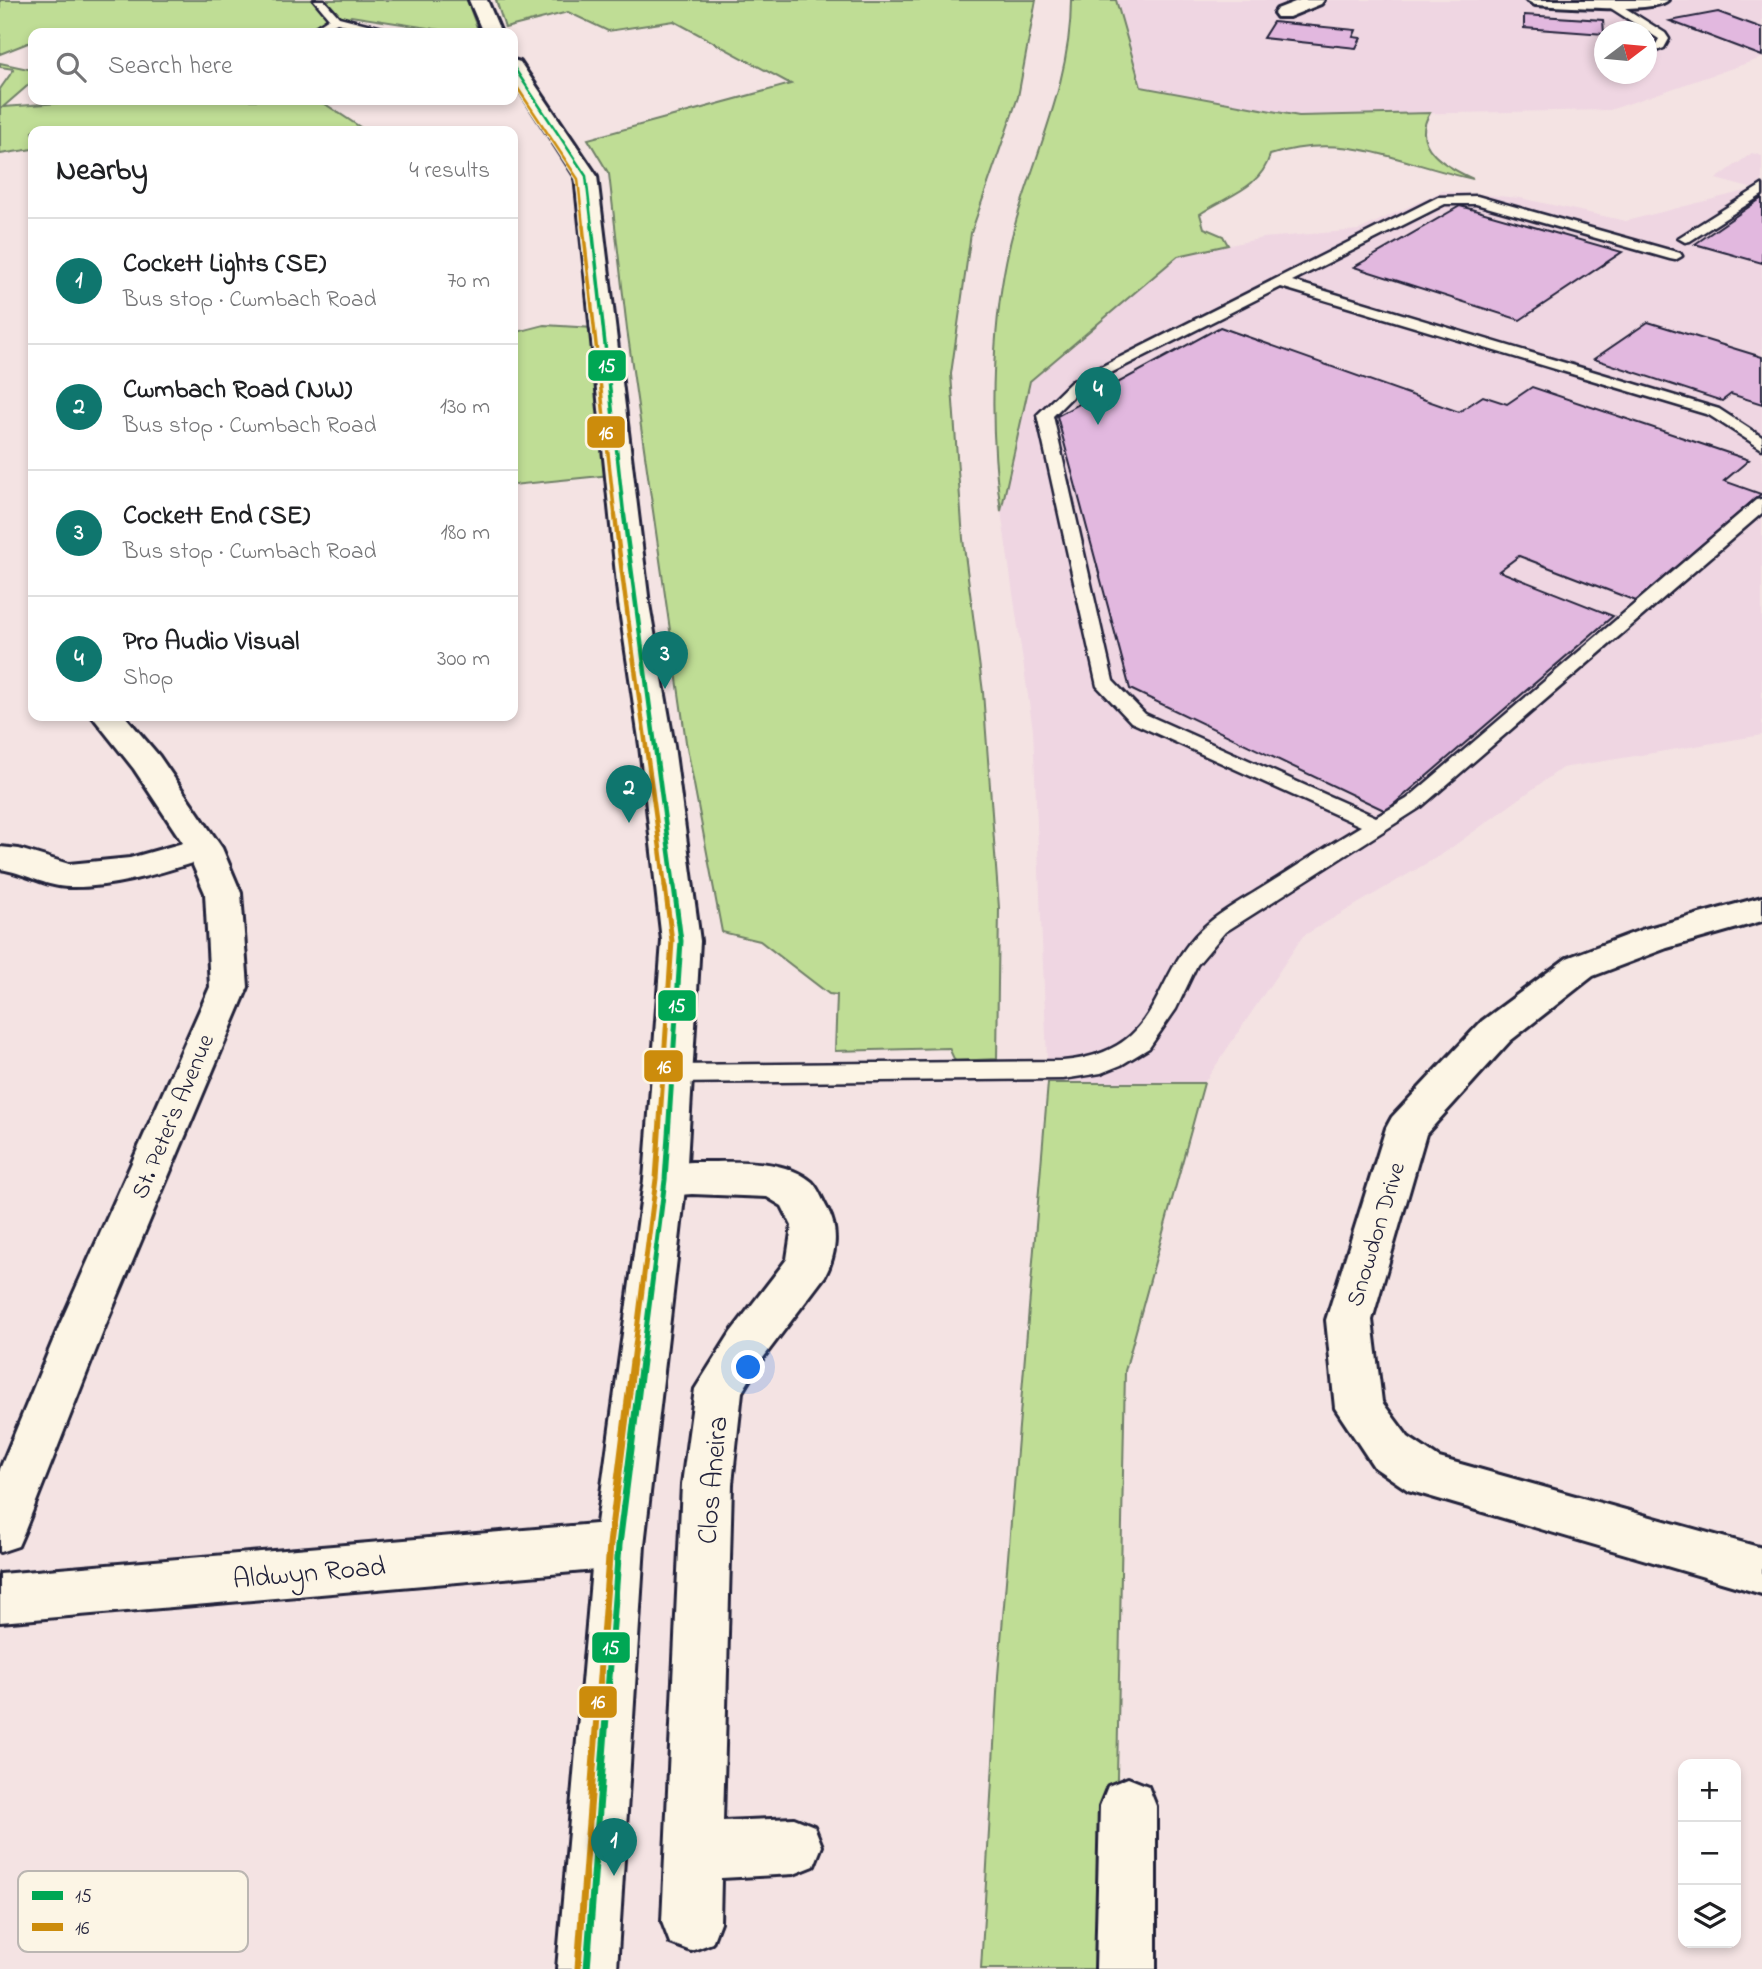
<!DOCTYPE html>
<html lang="en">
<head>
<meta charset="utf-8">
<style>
	:root { --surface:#fff; --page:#f2f2f2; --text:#202124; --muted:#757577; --line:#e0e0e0; --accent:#0f766e }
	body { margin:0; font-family:"Indie Flower",sans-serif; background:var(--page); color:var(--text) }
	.controls { position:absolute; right:21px; bottom:21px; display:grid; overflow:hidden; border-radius:14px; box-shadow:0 4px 10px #0003 }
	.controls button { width:63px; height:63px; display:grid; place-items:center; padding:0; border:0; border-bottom:2px solid var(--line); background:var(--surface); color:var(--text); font:35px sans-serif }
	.compass { position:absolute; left:1594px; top:21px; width:63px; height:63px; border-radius:50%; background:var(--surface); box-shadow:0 4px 10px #0003; rotate:74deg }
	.you { position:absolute; left:749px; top:1368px; width:24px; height:24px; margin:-18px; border:5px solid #fff; border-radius:50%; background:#1a73e8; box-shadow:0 0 0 10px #1a73e833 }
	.badge { display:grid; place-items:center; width:46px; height:46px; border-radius:50%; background:var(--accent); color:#fff; font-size:23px; font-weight:700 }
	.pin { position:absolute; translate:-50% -58px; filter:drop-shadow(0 2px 4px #0008) }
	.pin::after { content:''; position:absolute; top:37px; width:24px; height:21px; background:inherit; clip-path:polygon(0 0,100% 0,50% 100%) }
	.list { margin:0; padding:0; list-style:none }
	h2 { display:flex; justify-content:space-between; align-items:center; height:91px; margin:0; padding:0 28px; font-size:30px }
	h2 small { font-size:23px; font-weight:400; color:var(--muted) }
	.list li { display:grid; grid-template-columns:46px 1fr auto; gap:21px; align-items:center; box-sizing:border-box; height:126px; padding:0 28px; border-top:2px solid var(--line) }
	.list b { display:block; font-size:26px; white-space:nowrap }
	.list p { margin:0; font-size:23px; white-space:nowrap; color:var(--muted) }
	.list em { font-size:23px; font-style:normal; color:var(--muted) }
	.icon { flex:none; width:38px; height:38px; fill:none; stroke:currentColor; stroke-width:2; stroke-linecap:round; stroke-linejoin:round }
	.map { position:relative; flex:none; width:1762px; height:1969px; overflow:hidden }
	.search { position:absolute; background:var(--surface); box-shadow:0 4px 10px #0003; left:28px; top:28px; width:490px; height:77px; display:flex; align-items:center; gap:18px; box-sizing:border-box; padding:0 24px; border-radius:14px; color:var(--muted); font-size:26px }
	.panel { position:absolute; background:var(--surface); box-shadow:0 4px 10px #0003; left:28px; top:126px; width:490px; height:595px; border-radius:14px }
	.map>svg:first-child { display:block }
	.built { fill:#efd6e2; fill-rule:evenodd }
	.green { fill:#bfdd95; stroke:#708068; stroke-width:2 }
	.building { fill:#e2b8df; stroke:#22223b; stroke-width:2 }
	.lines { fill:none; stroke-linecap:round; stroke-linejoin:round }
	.lane-casing { stroke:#22223b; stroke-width:5 }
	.street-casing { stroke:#22223b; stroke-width:6 }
	.secondary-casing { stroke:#22223b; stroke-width:6 }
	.lane { fill:#fcf5e5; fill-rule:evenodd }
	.street { fill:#fcf5e5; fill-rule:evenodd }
	.secondary { fill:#fcf5e5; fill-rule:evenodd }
	.bus-1-far4-casing { stroke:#fcf5e5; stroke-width:5 }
	.bus-1-far3-casing { stroke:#fcf5e5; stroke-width:7 }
	.bus-1-far2-casing { stroke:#fcf5e5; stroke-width:9 }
	.bus-1-far1-casing { stroke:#fcf5e5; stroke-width:10 }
	.bus-1-casing { stroke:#fcf5e5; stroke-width:12 }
	.bus-2-far4-casing { stroke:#fcf5e5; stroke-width:5 }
	.bus-2-far3-casing { stroke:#fcf5e5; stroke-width:7 }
	.bus-2-far2-casing { stroke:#fcf5e5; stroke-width:9 }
	.bus-2-far1-casing { stroke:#fcf5e5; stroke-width:10 }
	.bus-2-casing { stroke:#fcf5e5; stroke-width:12 }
	.bus-1-far4 { stroke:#00a754; stroke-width:2.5 }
	.bus-1-far3 { stroke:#00a754; stroke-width:3.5 }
	.bus-1-far2 { stroke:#00a754; stroke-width:4.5 }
	.bus-1-far1 { stroke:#00a754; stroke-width:5 }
	.bus-1 { stroke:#00a754; stroke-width:7 }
	.bus-2-far4 { stroke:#cc8c0c; stroke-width:2.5 }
	.bus-2-far3 { stroke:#cc8c0c; stroke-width:3.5 }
	.bus-2-far2 { stroke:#cc8c0c; stroke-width:4.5 }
	.bus-2-far1 { stroke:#cc8c0c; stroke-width:5 }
	.bus-2 { stroke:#cc8c0c; stroke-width:7 }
	.labels { text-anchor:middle; stroke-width:5; stroke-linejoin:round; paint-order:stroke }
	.street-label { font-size:24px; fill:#22223b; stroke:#fcf5e5 }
	.near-street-label { font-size:28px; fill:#22223b; stroke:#fcf5e5 }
	.key { fill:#fcf5e5; stroke:#bbb6b2; stroke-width:2 }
	.key-label { font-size:19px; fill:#22223b }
	.line-badge { stroke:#fcf5e5; stroke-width:2.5 }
	.badge-label { font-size:19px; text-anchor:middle; font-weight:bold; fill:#fff }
</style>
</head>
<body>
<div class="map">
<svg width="1762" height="1969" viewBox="0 0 1762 1969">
	<rect width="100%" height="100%" fill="#f4e3e3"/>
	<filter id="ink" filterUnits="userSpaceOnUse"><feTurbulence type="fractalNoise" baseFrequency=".0143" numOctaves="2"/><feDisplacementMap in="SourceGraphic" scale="14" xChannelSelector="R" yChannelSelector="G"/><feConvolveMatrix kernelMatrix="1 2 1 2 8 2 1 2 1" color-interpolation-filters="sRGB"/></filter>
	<g filter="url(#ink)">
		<!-- built -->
		<path class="built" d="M1116,0H1762V58L1610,110L1299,116L1140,87ZM1604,32H1646V74H1604Z
			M1752,153L1762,156V735L1562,768L1444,853L1303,936L1204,1083H1048L1033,730L1001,511L1030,382L1178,256L1263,238L1359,230L1442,191L1520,198L1626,221L1753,189L1716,179Z"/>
		<!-- green -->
		<path class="green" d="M0,0H467L479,33H460L351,16L334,33H33V41L0,54Z
			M496,0H1036L1018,97L971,233L951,374L963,539L983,692L999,908L997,1059L955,1061L949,1048L835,1051L837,995L829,994L760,941L722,932L686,742L627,329L609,174L588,139L791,84L674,21L608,31L568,12L505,28Z
			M1071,0H1116L1141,87L1299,116L1430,113C1409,147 1447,167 1473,179C1402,164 1344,130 1270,155C1260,189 1228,195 1200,214L1204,228L1223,236L1228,245L1178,256L1030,381L1001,511C988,423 991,307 1016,221C1038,147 1071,79 1071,0Z
			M0,63L33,70V81L3,107L102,100H311L325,104L366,131H33V149L0,154V89L14,69L0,67Z
			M544,325L594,328L610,475L513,485V333Z
			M1048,1083H1204L1125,1371L1117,1777L1110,1969H981L998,1676Z"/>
		<!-- building -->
		<path class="building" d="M1718,12L1762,28V56L1670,21Z
			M1524,15L1603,20L1604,34L1524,28Z
			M1273,22L1356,30L1353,37L1361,38L1356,48L1263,38Z
			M1762,198V263L1695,244Z
			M1460,206L1622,252L1520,320L1354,267Z
			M1648,322L1762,357V404L1731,394L1722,401L1594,359Z
			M1220,327L1459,412L1483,396L1507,404L1532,387L1749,460L1724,481L1761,494L1636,601L1519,556L1499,571L1613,616L1386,811L1130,689L1057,416Z"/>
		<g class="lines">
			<defs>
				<path id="lane" d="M314,0H324L339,17L402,33H384L337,23L318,33H306L329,18Z
					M1606,1H1614L1665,33L1669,39L1664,48L1646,55V48L1656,44L1659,39L1606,5Z
					M1604,58V64L1599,63V59Z
					M1762,185V195L1690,241L1685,242L1678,238Z
					M1477,196L1680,253L1682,256L1675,260L1670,259L1476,204H1445L1292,281L1719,409L1762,437V449L1709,415L1281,287L1081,388L1053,416L1113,681L1145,714L1376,817L1407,799L1756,500L1762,499V513L1421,807L1225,932L1197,965L1176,1009L1149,1048L1121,1065L1101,1073L1063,1079L670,1083L662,1080L658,1074L662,1068L670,1065L1063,1061C1170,1051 1146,973 1211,921C1226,909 1244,899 1260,889C1294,868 1327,846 1361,826L1131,722L1097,686L1037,415L1071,382L1438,197Z"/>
				<path id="street" d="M1300,0H1324L1321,4L1289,17H1277L1274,13L1277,9Z
					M1526,0H1668C1655,14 1558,6 1535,5Z
					M92,716H125L159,756L222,848L241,893L248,987L106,1324L25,1530L18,1546L0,1552V1469L60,1324L210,987L205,893L192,863C153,875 111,888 69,887C46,887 23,872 0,869V847L19,849L69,864L130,858L183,843L134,769Z
					M1762,897V921L1667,948L1593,976L1510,1041L1426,1134L1372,1320L1382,1402L1408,1437L1439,1458L1762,1548V1594L1408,1490L1374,1467L1335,1408L1326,1320L1386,1128L1392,1117L1482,1021L1567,958L1641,930Z
					M692,1162C730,1163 781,1156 812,1182C819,1189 823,1202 828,1210C839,1231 836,1255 825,1276L763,1358L742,1392L732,1484L723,1821L794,1818L814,1826L822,1846L814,1866L794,1874L721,1878L720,1922L712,1943L691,1951L670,1943L662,1922L682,1484L695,1389L731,1332L787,1259L792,1226L782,1206L767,1197L692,1194L665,1196L650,1191L644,1180L650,1169L665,1164Z
					M619,1522L637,1529L644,1545L637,1561L619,1568L0,1622V1574Z
					M1128,1778L1148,1786L1156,1806V1969H1096L1100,1806L1108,1786Z"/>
				<path id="secondary" d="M469,0H487L501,33H483Z
					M513,60L520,62L597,176L649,604L674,746L700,941L686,1180L644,1545L617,1969H557L594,1545L644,1180L662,941L640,746L619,604L575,176L513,80Z"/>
			</defs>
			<!-- lane casing -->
			<use href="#lane" class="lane-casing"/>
			<!-- street casing -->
			<use href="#street" class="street-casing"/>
			<!-- secondary casing -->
			<use href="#secondary" class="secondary-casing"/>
			<!-- lane -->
			<use href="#lane" class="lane"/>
			<!-- street -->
			<use href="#street" class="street"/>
			<!-- secondary -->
			<use href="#secondary" class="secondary"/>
			<defs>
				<path id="bus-1-far4" d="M513,66L586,176L592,227"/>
				<path id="bus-1-far3" d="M592,226L624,517"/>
				<path id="bus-1-far2" d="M624,515L674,888"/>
				<path id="bus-1-far1" d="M642,1362L665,1180L681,941L674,886"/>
				<path id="bus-1" d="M587,1969L619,1545L642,1361"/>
				<path id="bus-2-far4" d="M513,81L578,179L583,227"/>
				<path id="bus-2-far3" d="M583,226L615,517"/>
				<path id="bus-2-far2" d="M615,515C629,640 650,763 665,888"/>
				<path id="bus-2-far1" d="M633,1362L656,1179L672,941L665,886"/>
				<path id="bus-2" d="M578,1968L610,1544L633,1361"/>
			</defs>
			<!-- bus-1-far4 casing -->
			<use href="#bus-1-far4" class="bus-1-far4-casing"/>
			<!-- bus-1-far3 casing -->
			<use href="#bus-1-far3" class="bus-1-far3-casing"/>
			<!-- bus-1-far2 casing -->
			<use href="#bus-1-far2" class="bus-1-far2-casing"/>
			<!-- bus-1-far1 casing -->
			<use href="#bus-1-far1" class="bus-1-far1-casing"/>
			<!-- bus-1 casing -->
			<use href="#bus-1" class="bus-1-casing"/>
			<!-- bus-2-far4 casing -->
			<use href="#bus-2-far4" class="bus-2-far4-casing"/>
			<!-- bus-2-far3 casing -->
			<use href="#bus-2-far3" class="bus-2-far3-casing"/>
			<!-- bus-2-far2 casing -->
			<use href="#bus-2-far2" class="bus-2-far2-casing"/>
			<!-- bus-2-far1 casing -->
			<use href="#bus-2-far1" class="bus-2-far1-casing"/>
			<!-- bus-2 casing -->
			<use href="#bus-2" class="bus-2-casing"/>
			<!-- bus-1-far4 -->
			<use href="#bus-1-far4" class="bus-1-far4"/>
			<!-- bus-1-far3 -->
			<use href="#bus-1-far3" class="bus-1-far3"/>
			<!-- bus-1-far2 -->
			<use href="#bus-1-far2" class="bus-1-far2"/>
			<!-- bus-1-far1 -->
			<use href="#bus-1-far1" class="bus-1-far1"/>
			<!-- bus-1 -->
			<use href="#bus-1" class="bus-1"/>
			<!-- bus-2-far4 -->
			<use href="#bus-2-far4" class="bus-2-far4"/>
			<!-- bus-2-far3 -->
			<use href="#bus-2-far3" class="bus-2-far3"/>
			<!-- bus-2-far2 -->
			<use href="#bus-2-far2" class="bus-2-far2"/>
			<!-- bus-2-far1 -->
			<use href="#bus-2-far1" class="bus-2-far1"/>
			<!-- bus-2 -->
			<use href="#bus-2" class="bus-2"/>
		</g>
	</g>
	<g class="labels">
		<!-- street labels -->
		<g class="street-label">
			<text transform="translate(172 1116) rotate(-67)" y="8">St. Peter's Avenue</text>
			<text transform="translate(1375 1234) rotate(-73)" y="8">Snowdon Drive</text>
		</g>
		<!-- near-street labels -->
		<g class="near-street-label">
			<text transform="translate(711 1480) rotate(-85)" y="10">Clos Aneira</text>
			<text transform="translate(309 1571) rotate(-5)" y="10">Aldwyn Road</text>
		</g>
	</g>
	<!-- legend -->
	<rect x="18" y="1871" width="230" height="81" rx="10" class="key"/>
	<rect x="32" y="1891" width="31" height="9" fill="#00a754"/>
	<rect x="32" y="1923" width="31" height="8" fill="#cc8c0c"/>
	<g class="key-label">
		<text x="75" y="1902">15</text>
		<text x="75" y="1934">16</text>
	</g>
	<g class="line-badge">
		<rect x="587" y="349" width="40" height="33" rx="7" fill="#00a754"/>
		<rect x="586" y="415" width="40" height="34" rx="7" fill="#cc8c0c"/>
		<rect x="657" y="989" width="40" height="33" rx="7" fill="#00a754"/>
		<rect x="643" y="1049" width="41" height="34" rx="7" fill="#cc8c0c"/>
		<rect x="591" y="1631" width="40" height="33" rx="7" fill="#00a754"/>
		<rect x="578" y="1685" width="40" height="34" rx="7" fill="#cc8c0c"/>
	</g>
	<g class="badge-label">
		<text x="607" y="372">15</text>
		<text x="606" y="439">16</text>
		<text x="677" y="1012">15</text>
		<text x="664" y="1073">16</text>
		<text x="611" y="1654">15</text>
		<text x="598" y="1708">16</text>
	</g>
</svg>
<div class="controls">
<button>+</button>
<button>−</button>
<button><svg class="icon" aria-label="layers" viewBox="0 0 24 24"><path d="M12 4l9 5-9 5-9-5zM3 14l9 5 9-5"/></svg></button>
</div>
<svg class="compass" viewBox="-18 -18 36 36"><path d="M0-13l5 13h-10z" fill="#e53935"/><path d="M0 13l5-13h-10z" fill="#757577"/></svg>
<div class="you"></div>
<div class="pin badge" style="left:614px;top:1876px">1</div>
<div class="pin badge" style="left:629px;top:823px">2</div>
<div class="pin badge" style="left:665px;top:689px">3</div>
<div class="pin badge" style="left:1098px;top:425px">4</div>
<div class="search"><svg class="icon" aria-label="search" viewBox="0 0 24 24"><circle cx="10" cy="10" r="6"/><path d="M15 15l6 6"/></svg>Search here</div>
<section class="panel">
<h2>Nearby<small>4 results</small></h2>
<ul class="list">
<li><span class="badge">1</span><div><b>Cockett Lights (SE)</b><p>Bus stop · Cwmbach Road</p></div><em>70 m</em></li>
<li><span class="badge">2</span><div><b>Cwmbach Road (NW)</b><p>Bus stop · Cwmbach Road</p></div><em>130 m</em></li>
<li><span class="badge">3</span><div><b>Cockett End (SE)</b><p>Bus stop · Cwmbach Road</p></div><em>180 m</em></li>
<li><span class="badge">4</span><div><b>Pro Audio Visual</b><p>Shop</p></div><em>300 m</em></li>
</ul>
</section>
</div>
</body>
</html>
